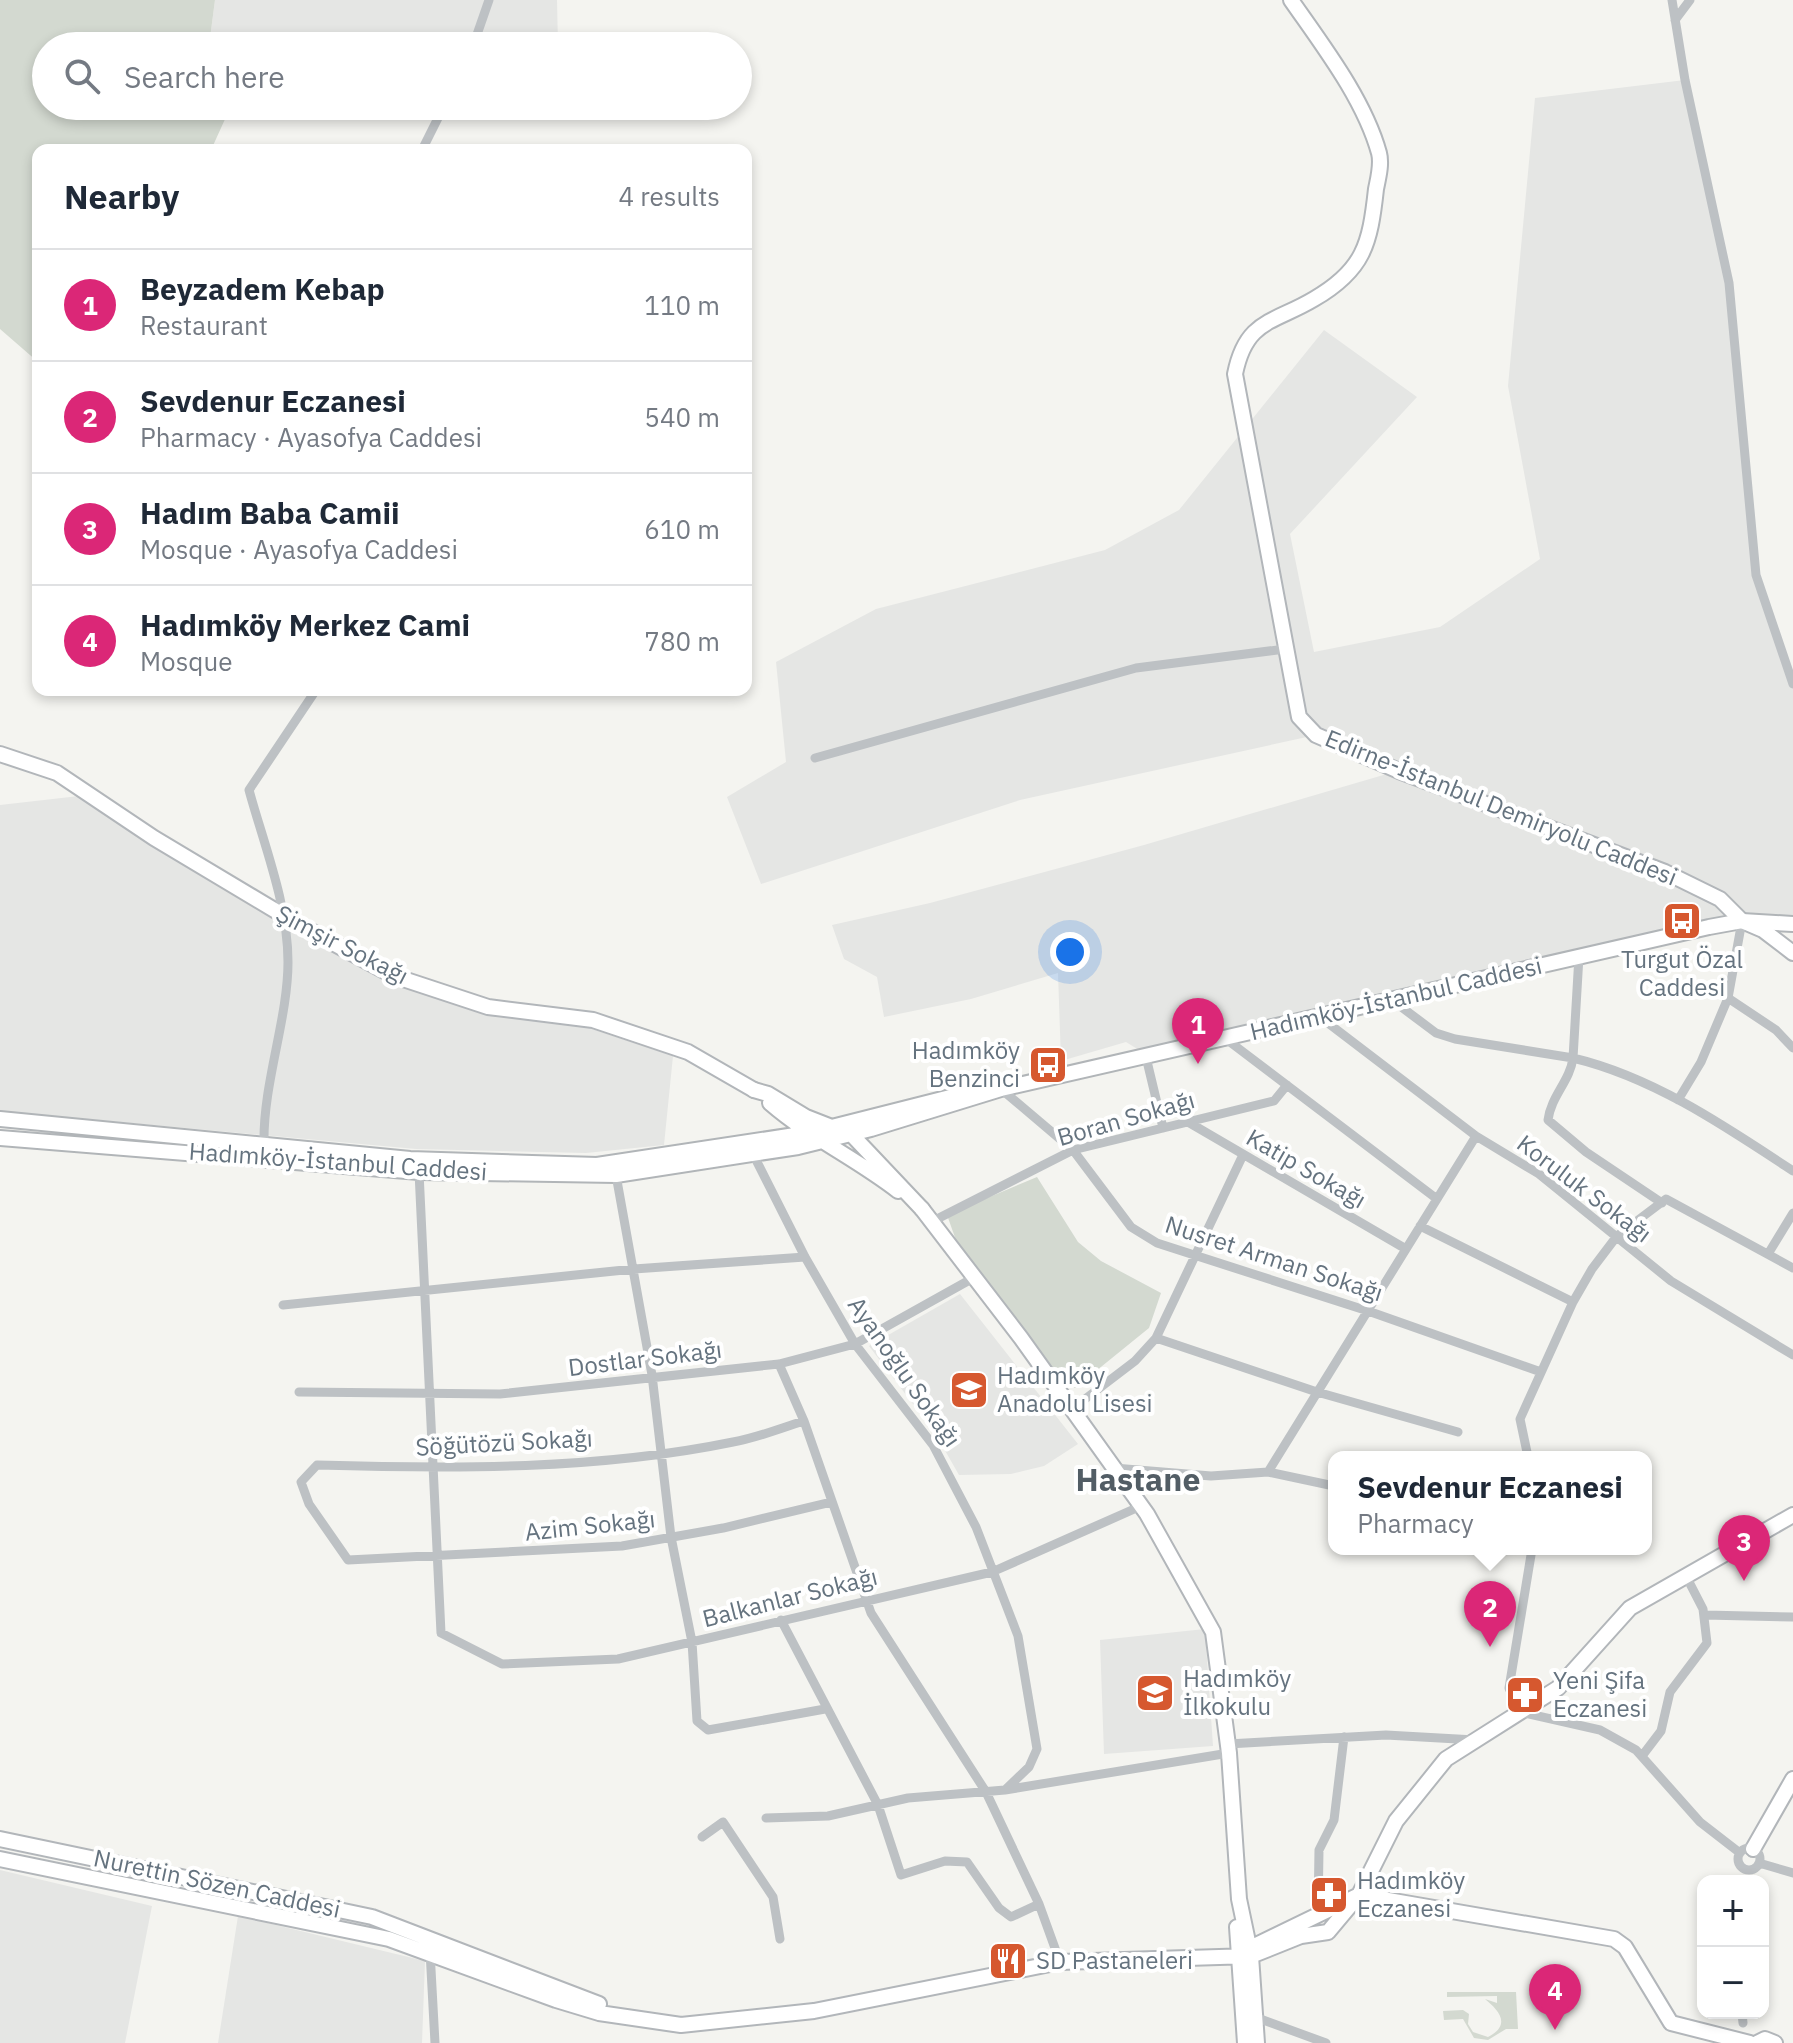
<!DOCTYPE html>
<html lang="en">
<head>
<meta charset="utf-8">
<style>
	:root { --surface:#fff; --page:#f2f2f3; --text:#1f2937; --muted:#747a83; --line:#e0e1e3; --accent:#db2777 }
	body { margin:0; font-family:"IBM Plex Sans",sans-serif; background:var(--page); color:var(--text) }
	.controls { position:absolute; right:24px; bottom:24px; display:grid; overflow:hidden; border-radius:16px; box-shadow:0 4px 12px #0003 }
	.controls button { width:72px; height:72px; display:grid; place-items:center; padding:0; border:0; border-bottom:2px solid var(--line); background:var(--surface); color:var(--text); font:40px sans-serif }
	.you { position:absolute; left:1070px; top:952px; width:28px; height:28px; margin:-20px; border:6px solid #fff; border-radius:50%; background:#1a73e8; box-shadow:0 0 0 12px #1a73e833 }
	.badge { display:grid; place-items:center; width:52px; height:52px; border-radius:50%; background:var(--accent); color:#fff; font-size:26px; font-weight:700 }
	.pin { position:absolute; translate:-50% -66px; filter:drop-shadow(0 2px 4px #0008) }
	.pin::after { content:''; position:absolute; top:42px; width:28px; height:24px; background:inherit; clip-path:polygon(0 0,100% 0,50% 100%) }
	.popup { position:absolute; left:1328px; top:1451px; width:324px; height:104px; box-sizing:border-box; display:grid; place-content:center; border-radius:16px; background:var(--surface); filter:drop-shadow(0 2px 6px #0005); font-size:26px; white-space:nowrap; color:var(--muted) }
	.popup b { font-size:30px; color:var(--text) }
	.popup::after { content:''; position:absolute; left:50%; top:100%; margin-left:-16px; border:16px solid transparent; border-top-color:var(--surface) }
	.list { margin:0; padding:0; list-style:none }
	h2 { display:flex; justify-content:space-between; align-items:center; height:104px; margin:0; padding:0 32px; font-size:34px }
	h2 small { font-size:26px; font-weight:400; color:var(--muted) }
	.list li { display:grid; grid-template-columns:52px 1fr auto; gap:24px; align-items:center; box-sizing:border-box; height:112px; padding:0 32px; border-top:2px solid var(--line) }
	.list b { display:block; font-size:30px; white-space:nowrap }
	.list p { margin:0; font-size:26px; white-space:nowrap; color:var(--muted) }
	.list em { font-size:26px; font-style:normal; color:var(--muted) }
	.icon { flex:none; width:44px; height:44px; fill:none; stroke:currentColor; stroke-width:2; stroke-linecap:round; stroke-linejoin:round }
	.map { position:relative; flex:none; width:1793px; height:2043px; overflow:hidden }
	.search { position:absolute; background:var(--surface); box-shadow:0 4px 12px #0003; left:32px; top:32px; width:720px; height:88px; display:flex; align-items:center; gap:20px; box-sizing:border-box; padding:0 28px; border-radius:44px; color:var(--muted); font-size:30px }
	.panel { position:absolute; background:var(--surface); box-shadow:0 4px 12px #0003; left:32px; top:144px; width:720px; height:552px; border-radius:16px }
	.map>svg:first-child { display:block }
	.built { fill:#e5e6e4 }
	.green { fill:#d3d9d0 }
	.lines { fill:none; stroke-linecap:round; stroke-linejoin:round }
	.secondary-casing { stroke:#b2b6ba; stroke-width:18 }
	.primary-casing { stroke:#b1b5b8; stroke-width:18 }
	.street { stroke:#bdc1c4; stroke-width:9 }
	.secondary { stroke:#fff; stroke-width:14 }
	.primary { stroke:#fff; stroke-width:14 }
	.labels { text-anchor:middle; stroke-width:8; stroke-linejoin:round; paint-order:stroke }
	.street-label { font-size:24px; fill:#65737f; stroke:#fff }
	.poi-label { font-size:24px; fill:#65737f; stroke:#fff; text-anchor:start }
	.district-label { font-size:32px; font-weight:bold; fill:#525d65; stroke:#fff }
</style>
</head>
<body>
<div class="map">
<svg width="1793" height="2043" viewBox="0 0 1793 2043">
	<rect width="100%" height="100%" fill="#f4f4f0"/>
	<!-- built -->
	<path class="built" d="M215,0H557L558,46H209Z
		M1685,80L1729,283L1756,575L1793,684V922L1737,914L1579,956L1139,1050L1126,1042L1061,1061L1058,973L971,999L884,1017L877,977L844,959L832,925L930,903L1144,845L1397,771L1316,735L1020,800L761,884L727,797L786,762L776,662L876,609L1105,550L1179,510L1324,330L1417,397L1290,534L1314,652L1440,627L1540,559L1508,386L1535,98Z
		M79,796L150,844L391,983L486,1014L586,1027L673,1056L664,1145L586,1153L416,1149L0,1111V805Z
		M960,1294L1078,1444L1044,1466L1011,1474L959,1475L935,1433L869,1346Z
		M1205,1629L1213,1746L1104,1754L1100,1640Z
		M0,1870L152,1906L125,2043H0Z
		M238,1916L425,1961L422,2043H218Z"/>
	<!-- green -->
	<path class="green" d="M0,0H215L209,46H46V106H231L211,150H38V362L0,329Z
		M1037,1177L1078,1242L1101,1261L1161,1293L1149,1328L1075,1388L1066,1385L957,1243L947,1215Z
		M1447,1992H1516L1518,2029H1506L1488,2040L1474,2038L1463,2019L1444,2020L1443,2011L1463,2010L1469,2014L1468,2024L1473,2032L1488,2037C1513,2024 1497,2009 1485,1999L1497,2003V1996L1447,1997Z"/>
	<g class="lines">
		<defs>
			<path id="secondary" d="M1291,0C1323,46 1364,99 1379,153C1382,164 1378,179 1376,189C1370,244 1364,270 1314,299C1274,323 1246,319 1235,374L1299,717L1316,735L1399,771L1665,872L1720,899L1742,921L1763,930L1793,953
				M0,754L57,773L154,838L296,923L394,976L488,1007L593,1020L688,1052L754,1090
				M922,1209L1021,1338L1147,1514L1213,1632L1229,1753L1239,1899L1251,1956L1257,2043
				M0,1839L372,1917L599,2004
				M1753,1849L1793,1779
				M0,1859L389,1939L556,2000L599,2013L681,2025L814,2011L1060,1962L1251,1956L1301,1936L1328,1932L1359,1895L1396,1821L1446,1759L1558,1688L1630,1608L1793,1515
				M1359,1895L1614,1939L1625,1947L1671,2023L1750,2043
				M1237,1927L1245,2043
				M1254,1946L1357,1896
				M1757,2043L1765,2039L1775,2043"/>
			<path id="primary" d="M754,1090L768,1094L806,1117L852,1135L922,1209
				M770,1103C809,1137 857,1159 898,1191
				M0,1119L410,1159L597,1165L808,1133L974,1091
				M0,1138L419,1172L616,1175L798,1147L871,1129L1001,1089L1709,927L1742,921L1793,924"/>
		</defs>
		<!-- secondary casing -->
		<use href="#secondary" class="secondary-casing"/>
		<!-- primary casing -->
		<use href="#primary" class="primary-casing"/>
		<!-- street -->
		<path class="street" d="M1672,0L1685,80L1729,283L1756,575L1793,684
			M1675,20L1690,0
			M473,46L489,0
			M422,150L444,106
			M815,758L1136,668L1285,649
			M1742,921L1728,998L1776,1030L1793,1048
			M1579,956L1573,1058C1653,1077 1725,1126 1793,1171
			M1392,1000L1436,1033L1455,1039L1573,1058C1570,1081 1551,1096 1548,1120L1586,1152L1662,1203
			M1320,1017L1476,1136L1539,1174L1671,1281L1793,1355
			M1226,1039L1437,1199
			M1146,1057L1163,1128
			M1001,1089L1073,1150L1131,1227L1157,1243L1368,1311L1541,1372
			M1678,1100L1701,1062L1728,998
			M1188,1122L1406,1249
			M264,1143C263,1083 288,1019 288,962C288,904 264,845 249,790L316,690
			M754,1156L805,1257L855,1344L933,1445L976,1527L1018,1636L1037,1749L1029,1767L1005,1790
			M419,1172L441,1633L502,1664L618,1659L992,1572L1141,1506
			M616,1175L652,1375L671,1537L692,1642L697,1721L708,1730L825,1709
			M933,1221L1073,1150L1274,1101L1287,1085
			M1420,1226L1573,1302
			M1768,1254L1793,1213
			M283,1305L634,1269L805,1257
			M1156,1338L1317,1392L1458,1432
			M779,1364L804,1421L871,1613L986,1792L1039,1904L1060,1962
			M299,1392L500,1394L779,1364L855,1344L975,1277
			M1072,1409L1135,1361L1156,1338L1242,1157
			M804,1421C781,1428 757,1438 733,1442C597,1470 455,1469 317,1465L301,1482L309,1504L348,1560L622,1546L723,1528L831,1502
			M1528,1457L1520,1419L1573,1302L1592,1269L1617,1236L1666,1199L1793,1268
			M1114,1468L1211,1476L1268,1472L1334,1486
			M1268,1472L1476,1136
			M1532,1549L1509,1688L1520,1712L1600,1730L1636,1750L1700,1822L1740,1853
			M1705,1615L1793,1617
			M781,1620L878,1805L901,1875L945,1861L967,1862L999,1908L1011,1917L1039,1904
			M1228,1744L1386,1735L1475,1740
			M1642,1756L1661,1731L1670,1692L1707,1643L1703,1609L1686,1576
			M766,1818L828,1816L908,1798L1005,1790L1229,1753
			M702,1837L723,1822L773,1897L780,1939
			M1738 1859a11 11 0 1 1 22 0a11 11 0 1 1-22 0Z
			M1759,1863L1793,1873
			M1318,1914L1319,1850L1334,1820L1344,1737
			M430,1951L435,2043
			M1742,2013L1743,2023
			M1255,2017L1326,2043"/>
		<!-- secondary -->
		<use href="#secondary" class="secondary"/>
		<!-- primary -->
		<use href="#primary" class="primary"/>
	</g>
	<!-- icons -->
	<defs>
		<symbol id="bus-square" viewBox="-11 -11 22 22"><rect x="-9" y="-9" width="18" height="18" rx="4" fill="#d6582f" stroke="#fff"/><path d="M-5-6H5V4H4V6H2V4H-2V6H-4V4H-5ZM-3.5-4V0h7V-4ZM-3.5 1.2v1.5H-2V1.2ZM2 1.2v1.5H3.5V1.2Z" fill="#fff"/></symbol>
		<symbol id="school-square" viewBox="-11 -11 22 22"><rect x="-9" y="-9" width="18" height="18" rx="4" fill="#d6582f" stroke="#fff"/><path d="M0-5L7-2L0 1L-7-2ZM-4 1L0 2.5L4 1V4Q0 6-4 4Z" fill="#fff"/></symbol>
		<symbol id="pharmacy-square" viewBox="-11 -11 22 22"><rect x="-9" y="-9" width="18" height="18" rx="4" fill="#d6582f" stroke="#fff"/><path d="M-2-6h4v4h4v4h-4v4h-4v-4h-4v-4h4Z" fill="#fff"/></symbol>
		<symbol id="restaurant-square" viewBox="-11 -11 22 22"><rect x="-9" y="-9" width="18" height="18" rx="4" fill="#d6582f" stroke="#fff"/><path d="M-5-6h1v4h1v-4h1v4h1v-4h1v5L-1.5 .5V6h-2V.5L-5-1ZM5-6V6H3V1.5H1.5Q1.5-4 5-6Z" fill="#fff"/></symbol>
	</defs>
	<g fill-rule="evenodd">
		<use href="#bus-square" x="1660" y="899" width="44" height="44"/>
		<use href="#bus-square" x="1026" y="1043" width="44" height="44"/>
		<use href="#school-square" x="947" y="1368" width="44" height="44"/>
		<use href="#school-square" x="1133" y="1671" width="44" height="44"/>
		<use href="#pharmacy-square" x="1503" y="1673" width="44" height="44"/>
		<use href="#pharmacy-square" x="1307" y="1873" width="44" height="44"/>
		<use href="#restaurant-square" x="986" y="1939" width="44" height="44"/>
	</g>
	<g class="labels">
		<!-- street labels -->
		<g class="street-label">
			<text transform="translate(1501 808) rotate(22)" y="8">Edirne-İstanbul Demiryolu Caddesi</text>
			<text transform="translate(342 945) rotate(27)" y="8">Şimşir Sokağı</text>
			<text transform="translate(1396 999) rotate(-13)" y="8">Hadımköy-İstanbul Caddesi</text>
			<text transform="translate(1126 1119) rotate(-16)" y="8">Boran Sokağı</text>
			<text transform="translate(338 1162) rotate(4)" y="8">Hadımköy-İstanbul Caddesi</text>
			<text transform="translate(1306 1169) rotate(30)" y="8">Katip Sokağı</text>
			<text transform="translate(1584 1189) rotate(37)" y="8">Koruluk Sokağı</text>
			<text transform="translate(1274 1259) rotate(18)" y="8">Nusret Arman Sokağı</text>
			<text transform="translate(645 1359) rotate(-7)" y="8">Dostlar Sokağı</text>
			<text transform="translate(904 1372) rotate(55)" y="8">Ayanoğlu Sokağı</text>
			<text transform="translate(504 1443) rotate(-3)" y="8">Söğütözü Sokağı</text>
			<text transform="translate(590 1526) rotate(-6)" y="8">Azim Sokağı</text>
			<text transform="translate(790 1598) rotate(-14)" y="8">Balkanlar Sokağı</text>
			<text transform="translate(217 1884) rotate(12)" y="8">Nurettin Sözen Caddesi</text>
		</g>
		<!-- poi labels -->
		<g class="poi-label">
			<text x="1682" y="968" text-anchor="middle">Turgut Özal<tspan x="1682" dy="28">Caddesi</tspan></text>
			<text x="1020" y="1059" text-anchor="end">Hadımköy<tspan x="1020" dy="28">Benzinci</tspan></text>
			<text x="997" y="1384">Hadımköy<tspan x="997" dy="28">Anadolu Lisesi</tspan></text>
			<text x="1183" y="1687">Hadımköy<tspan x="1183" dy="28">İlkokulu</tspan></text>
			<text x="1553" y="1689">Yeni Şifa<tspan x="1553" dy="28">Eczanesi</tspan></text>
			<text x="1357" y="1889">Hadımköy<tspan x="1357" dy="28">Eczanesi</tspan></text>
			<text x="1036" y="1969">SD Pastaneleri</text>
		</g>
		<!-- district labels -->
		<g class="district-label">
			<text x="1138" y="1491">Hastane</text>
		</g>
	</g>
</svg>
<div class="controls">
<button>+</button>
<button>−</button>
</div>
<div class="you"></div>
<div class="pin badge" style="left:1198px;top:1064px">1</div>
<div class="pin badge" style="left:1490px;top:1647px">2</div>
<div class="popup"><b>Sevdenur Eczanesi</b>Pharmacy</div>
<div class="pin badge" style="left:1744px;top:1581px">3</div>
<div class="pin badge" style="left:1555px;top:2030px">4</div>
<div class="search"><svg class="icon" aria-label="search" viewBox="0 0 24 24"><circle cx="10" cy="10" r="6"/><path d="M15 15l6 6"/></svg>Search here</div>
<section class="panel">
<h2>Nearby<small>4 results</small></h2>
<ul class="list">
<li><span class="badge">1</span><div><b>Beyzadem Kebap</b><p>Restaurant</p></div><em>110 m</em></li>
<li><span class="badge">2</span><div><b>Sevdenur Eczanesi</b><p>Pharmacy · Ayasofya Caddesi</p></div><em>540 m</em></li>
<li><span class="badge">3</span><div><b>Hadım Baba Camii</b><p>Mosque · Ayasofya Caddesi</p></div><em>610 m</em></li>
<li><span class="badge">4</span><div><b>Hadımköy Merkez Cami</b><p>Mosque</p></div><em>780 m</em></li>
</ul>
</section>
</div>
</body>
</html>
